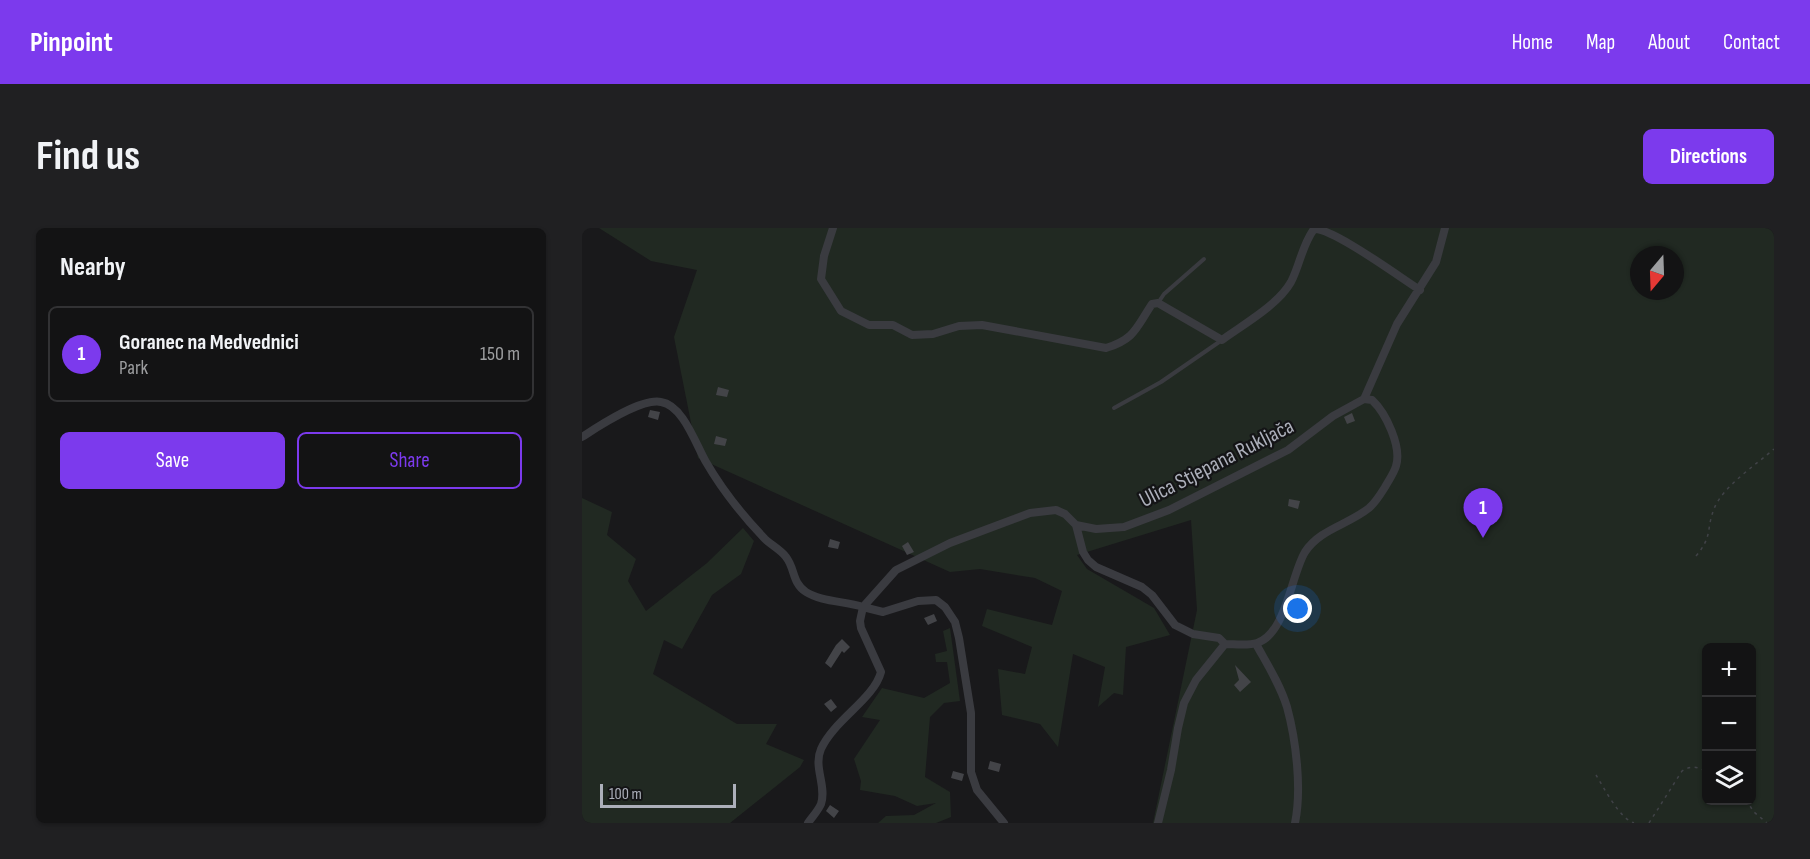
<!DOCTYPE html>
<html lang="en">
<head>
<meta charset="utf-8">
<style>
	:root { --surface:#131314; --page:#202022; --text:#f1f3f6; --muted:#9d9ea0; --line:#323234; --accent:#7c3aed }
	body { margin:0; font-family:"Sofia Sans Condensed",sans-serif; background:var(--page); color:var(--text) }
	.controls { position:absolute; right:18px; bottom:18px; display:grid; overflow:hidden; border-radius:9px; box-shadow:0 2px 4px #0004 }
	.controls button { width:54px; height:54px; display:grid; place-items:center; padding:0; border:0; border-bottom:2px solid var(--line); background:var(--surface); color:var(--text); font:30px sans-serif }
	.compass { position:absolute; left:1048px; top:18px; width:54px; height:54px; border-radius:50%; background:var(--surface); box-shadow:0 2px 4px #0004; rotate:199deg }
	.scale { position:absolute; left:18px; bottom:15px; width:136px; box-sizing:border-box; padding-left:6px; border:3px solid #acafba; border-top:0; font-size:16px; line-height:21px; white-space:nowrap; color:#acafba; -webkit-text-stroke:4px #141416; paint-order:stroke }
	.you { position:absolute; left:716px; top:381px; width:21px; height:21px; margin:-15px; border:4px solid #fff; border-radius:50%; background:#1a73e8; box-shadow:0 0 0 9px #1a73e833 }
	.badge { display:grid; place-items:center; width:39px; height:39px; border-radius:50%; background:var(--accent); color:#fff; font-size:20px; font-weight:700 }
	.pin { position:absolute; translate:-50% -50px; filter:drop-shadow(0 2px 3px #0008) }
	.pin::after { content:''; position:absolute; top:32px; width:21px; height:18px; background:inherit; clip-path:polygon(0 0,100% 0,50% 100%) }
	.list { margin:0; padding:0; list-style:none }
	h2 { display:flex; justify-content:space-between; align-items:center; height:78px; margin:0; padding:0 24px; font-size:26px }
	h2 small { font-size:20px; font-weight:400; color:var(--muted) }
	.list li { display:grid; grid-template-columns:39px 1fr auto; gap:18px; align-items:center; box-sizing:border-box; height:96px; margin:0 12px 12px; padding:0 12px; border:2px solid var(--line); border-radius:9px }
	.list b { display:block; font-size:22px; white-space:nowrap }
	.list p { margin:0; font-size:20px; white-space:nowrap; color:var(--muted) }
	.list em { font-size:20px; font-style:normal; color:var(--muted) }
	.actions { display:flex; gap:12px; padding:18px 24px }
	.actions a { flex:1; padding:14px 0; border:2px solid var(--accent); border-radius:9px; text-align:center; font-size:21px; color:var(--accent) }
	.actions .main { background:var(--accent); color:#fff }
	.icon { flex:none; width:33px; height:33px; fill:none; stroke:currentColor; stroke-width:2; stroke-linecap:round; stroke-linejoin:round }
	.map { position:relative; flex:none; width:1192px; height:595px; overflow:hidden; border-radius:9px }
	header { display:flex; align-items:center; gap:36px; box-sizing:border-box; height:84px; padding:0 30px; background:var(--accent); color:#fff }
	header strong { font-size:28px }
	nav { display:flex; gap:33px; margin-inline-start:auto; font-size:21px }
	.intro { display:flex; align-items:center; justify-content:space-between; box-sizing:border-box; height:144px; padding:0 36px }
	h1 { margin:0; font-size:42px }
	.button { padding:15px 27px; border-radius:9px; background:var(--accent); color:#fff; font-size:21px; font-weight:700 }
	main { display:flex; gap:36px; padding:0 36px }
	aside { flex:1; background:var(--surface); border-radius:9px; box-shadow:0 2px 4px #0004 }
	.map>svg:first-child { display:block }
	.green { fill:#212922; fill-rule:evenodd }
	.building { fill:#434448 }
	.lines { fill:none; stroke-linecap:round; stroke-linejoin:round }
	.path { stroke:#404247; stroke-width:1.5; stroke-dasharray:3 4.5; stroke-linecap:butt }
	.service { stroke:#3a3b40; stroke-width:4 }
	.minor { stroke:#3a3b40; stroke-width:8 }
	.labels { text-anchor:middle; stroke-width:4.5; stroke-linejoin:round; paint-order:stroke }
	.street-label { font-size:22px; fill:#acafba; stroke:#141416 }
</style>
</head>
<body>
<header>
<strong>Pinpoint</strong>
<nav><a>Home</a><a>Map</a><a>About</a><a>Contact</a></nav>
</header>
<div class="intro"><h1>Find us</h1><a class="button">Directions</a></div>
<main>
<aside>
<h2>Nearby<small></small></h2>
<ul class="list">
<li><span class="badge">1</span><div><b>Goranec na Medvednici</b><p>Park</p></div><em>150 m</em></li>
</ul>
<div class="actions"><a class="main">Save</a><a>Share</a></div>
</aside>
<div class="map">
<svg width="1192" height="595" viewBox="0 0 1192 595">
	<rect width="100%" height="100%" fill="#19191b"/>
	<!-- green -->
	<path class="green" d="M17,0H1192V595H571L615,382L609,292L495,327L505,341L572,380L588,407L544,419L541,467L532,465L516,479L523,439L491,426L476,519L458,496L420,487L416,441L443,446L450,419L400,398L405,381L470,397L480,363L453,350L398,341L368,344L116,230L92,109L115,42L69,33ZM1057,27H1093V63H1057ZM1124,419H1170V572H1124Z
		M0,270L30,284L25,307L54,331L46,353L64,383L125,335L161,300L172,313L159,346L130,367L100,421L82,412L71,446L155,496H195L184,516L222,532L218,539L148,595H0Z
		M368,400L378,473L362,475L348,489L343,549L368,564L369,589L354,595H296L304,588L332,587L354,575L335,578L313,568L278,562L279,553L272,531L298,492L280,489L300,460L342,470L368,455L365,434H354L353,426L365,423L361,403Z"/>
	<!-- building -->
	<path class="building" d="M136,159L147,162L145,169L134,167Z
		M68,182L78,184L76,192L66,189Z
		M770,185L773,193L765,196L762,189Z
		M134,208L145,211L143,218L132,216Z
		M707,271L718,273L716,281L706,278Z
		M248,311L258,314L256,321L246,319Z
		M326,314L332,324L325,327L320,318Z
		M352,386L355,393L346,397L342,390Z
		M260,411L268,419L262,425L260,423L249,440L243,435L254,417Z
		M653,437L669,454L658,464L652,457L657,452Z
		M249,471L255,479L249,484L242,476Z
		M408,533L419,536L417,544L406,541Z
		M371,543L382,546L380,553L369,550Z
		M248,577L257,583L252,590L244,583Z"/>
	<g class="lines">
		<!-- path -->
		<path class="path" d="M1114,328C1131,308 1124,301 1132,281C1140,259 1175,236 1192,221
			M1014,547C1022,560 1038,591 1052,595
			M1164,572L1172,584L1185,595
			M1067,595L1100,543C1109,537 1115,539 1124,543"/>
		<!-- service -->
		<path class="service" d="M576,75L582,66L622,31
			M532,180L579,154L640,112"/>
		<!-- minor -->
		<path class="minor" d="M251,0L242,28L239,51L259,83L287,97H311L330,107L351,106L377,98L400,97L524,120C553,111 554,100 570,76L576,75L640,112C662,96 696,77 709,54C718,37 720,17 732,1C751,0 819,50 838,62
			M0,209C17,198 59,170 79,174C101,177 114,217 124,234C139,260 162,289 183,311C189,317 199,322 204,329C213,340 210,355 224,364C240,374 263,373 281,379L314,342L368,315L448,285L474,282L483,286L494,297L514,301L542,299L587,282L706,222L751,188L782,171L815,96L854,34L863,0
			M494,297L501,324L506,332L514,339L560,359L570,367L593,397L611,406L637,410L643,416
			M674,416C685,436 698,456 705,479C714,512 720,561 713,595
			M226,595C230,589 236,583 239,576C245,558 231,539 239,521C252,492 292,471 299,444L279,400L278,393L281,379L301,384L336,373L354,372L363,379L373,394L377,410L389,485V544L395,562L422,595
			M576,595L589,542L596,500L602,475L614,452L643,416C652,416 666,418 675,415C704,406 709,347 723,324C738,301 766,297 787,280C794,274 798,267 803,259C807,252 812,245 814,238C820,219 804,185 790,172L782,171"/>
	</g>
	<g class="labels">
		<!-- street labels -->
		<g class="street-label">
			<text transform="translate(634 234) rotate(-27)" y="8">Ulica Stjepana Rukljača</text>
		</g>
	</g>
</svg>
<div class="controls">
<button>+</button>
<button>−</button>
<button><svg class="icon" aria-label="layers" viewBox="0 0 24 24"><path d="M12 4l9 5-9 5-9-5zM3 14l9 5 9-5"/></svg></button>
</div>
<svg class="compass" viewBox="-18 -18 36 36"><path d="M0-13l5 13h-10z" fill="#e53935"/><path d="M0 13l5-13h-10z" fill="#9d9ea0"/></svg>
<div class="scale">100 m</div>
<div class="you"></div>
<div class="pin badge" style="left:901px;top:310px">1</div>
</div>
</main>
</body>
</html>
